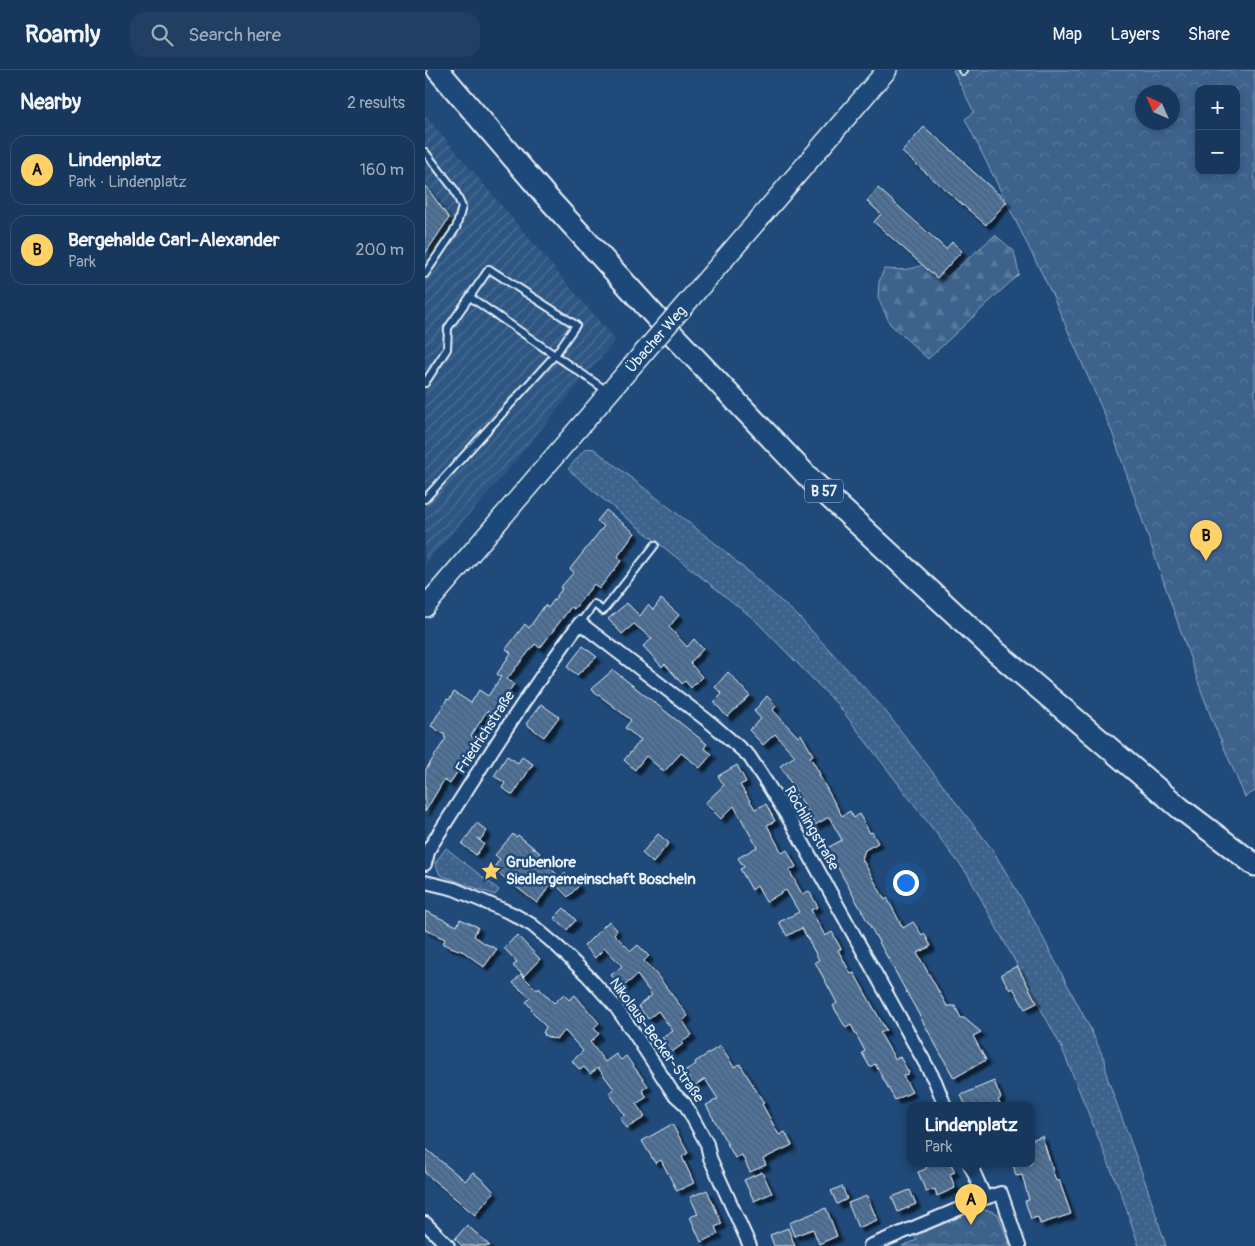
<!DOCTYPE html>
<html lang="en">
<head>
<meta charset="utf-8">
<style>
	:root { --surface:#17385c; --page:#203f62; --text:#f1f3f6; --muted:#9eacbb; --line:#365272; --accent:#ffd166 }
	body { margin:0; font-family:Pangolin,sans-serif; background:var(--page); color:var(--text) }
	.controls { position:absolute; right:15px; top:15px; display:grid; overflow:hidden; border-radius:10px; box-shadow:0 2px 8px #0003 }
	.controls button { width:45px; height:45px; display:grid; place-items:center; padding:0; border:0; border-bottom:1px solid var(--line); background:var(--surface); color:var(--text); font:25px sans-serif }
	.compass { position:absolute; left:710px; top:15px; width:45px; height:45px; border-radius:50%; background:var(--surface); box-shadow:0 2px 8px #0003; rotate:315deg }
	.you { position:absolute; left:480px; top:812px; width:18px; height:18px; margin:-12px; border:4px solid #fff; border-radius:50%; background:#1a73e8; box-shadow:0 0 0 8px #1a73e833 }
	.badge { display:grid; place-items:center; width:32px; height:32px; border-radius:50%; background:var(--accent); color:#111; font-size:16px; font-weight:700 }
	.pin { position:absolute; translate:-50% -41px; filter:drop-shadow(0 1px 2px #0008) }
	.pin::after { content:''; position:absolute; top:26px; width:18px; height:15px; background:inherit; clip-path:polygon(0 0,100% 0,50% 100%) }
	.popup { position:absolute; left:482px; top:1032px; width:128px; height:65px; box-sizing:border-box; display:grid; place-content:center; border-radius:10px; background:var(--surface); filter:drop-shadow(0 1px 4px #0005); font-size:16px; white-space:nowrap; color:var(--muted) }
	.popup b { font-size:19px; color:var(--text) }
	.popup::after { content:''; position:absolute; left:50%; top:100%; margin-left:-10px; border:10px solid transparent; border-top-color:var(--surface) }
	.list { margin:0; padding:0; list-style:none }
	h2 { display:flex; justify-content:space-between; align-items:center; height:65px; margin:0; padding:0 20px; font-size:21px }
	h2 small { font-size:16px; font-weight:400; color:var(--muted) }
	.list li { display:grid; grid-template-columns:32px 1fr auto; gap:15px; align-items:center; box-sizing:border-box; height:70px; margin:0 10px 10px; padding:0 10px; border:1px solid var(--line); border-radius:15px }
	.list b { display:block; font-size:19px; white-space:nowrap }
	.list p { margin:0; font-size:16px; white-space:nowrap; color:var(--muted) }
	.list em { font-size:16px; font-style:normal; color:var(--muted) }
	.icon { flex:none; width:28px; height:28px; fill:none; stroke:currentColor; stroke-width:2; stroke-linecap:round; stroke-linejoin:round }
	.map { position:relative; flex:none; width:830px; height:1176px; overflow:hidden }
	header { display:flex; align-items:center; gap:30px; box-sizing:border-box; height:70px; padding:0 25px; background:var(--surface); border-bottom:1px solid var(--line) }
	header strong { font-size:24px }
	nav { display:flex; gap:28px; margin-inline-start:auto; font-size:18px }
	.search { width:350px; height:45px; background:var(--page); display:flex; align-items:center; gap:12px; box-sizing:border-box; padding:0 18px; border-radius:15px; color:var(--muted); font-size:19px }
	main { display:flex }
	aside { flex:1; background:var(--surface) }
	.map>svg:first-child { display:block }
	.industrial { fill:url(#industrial-furrows) }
	.grass { fill:url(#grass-dots); stroke:#92aac2 }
	.forest { fill:url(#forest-firs); stroke:#92aac2 }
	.park { fill:url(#park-crowns); stroke:#92aac2; fill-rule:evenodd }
	.building { fill:url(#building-back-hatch); stroke:#e8f1f8; filter:url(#shadow) }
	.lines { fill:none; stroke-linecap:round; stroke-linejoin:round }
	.lane-casing { stroke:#e8f1f8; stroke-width:10 }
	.street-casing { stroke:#e8f1f8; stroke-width:16 }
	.secondary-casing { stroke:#e8f1f8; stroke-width:22 }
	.primary-casing { stroke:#e8f1f8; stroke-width:25 }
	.lane { stroke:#1f4a7a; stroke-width:6 }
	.street { stroke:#1f4a7a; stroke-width:12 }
	.secondary { stroke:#1f4a7a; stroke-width:19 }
	.primary { stroke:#1f4a7a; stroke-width:21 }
	.secondary-bridge-casing { stroke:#e8f1f8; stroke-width:22; stroke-linecap:butt }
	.secondary-bridge { stroke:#1f4a7a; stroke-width:19 }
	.labels { text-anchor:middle; stroke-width:5; stroke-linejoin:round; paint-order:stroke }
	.shield { fill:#1f4a7a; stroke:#acbfd2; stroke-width:1 }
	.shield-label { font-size:14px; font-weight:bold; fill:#e8f1f8 }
	.street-label { font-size:15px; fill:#e8f1f8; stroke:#1f4a7a }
	.poi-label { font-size:15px; font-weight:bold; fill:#e8f1f8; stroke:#1f4a7a; text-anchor:start }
</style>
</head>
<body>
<header>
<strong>Roamly</strong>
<div class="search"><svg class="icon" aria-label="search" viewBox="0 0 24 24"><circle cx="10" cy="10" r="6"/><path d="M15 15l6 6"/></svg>Search here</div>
<nav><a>Map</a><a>Layers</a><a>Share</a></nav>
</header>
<main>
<aside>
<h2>Nearby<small>2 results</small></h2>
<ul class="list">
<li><span class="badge">A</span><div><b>Lindenplatz</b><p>Park · Lindenplatz</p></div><em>160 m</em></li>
<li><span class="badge">B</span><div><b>Bergehalde Carl-Alexander</b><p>Park</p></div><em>200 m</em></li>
</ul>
</aside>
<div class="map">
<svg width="830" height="1176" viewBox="0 0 830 1176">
	<defs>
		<pattern id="industrial-furrows" width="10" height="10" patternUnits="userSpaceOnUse" patternTransform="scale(1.25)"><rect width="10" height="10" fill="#2e5683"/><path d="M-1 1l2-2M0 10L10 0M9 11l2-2" fill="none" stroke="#4c6f95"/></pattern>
		<pattern id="grass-dots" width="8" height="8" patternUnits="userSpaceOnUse" patternTransform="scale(1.25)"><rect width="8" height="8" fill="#3c628c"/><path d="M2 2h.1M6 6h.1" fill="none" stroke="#58799d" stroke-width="1.8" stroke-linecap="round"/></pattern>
		<pattern id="forest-firs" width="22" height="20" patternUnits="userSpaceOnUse" patternTransform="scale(1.25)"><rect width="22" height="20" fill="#3c628c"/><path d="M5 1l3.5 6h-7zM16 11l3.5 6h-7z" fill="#58799d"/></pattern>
		<pattern id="park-crowns" width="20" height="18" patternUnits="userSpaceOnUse" patternTransform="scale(1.25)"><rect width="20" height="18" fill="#3c628c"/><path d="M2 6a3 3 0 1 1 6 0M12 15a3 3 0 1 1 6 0" fill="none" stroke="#58799d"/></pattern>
		<pattern id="building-back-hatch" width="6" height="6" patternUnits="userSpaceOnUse" patternTransform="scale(1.25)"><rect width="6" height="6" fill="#517399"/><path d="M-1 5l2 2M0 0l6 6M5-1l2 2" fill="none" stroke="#4c5e72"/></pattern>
		<filter id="shadow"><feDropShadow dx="4.5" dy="4.5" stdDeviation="1" flood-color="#0009"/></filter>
	</defs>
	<rect width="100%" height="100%" fill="#1f4a7a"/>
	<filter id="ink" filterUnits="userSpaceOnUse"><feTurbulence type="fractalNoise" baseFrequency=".02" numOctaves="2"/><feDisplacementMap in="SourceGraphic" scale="10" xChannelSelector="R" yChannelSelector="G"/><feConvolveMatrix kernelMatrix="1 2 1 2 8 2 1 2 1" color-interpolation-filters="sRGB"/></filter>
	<g filter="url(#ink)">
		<!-- industrial -->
		<path class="industrial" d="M0,45L190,270L71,414L0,494Z"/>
		<!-- grass -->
		<path class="grass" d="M161,378L169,379L295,477L373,546L458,638L567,779L604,841L665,958L680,991L682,1007L722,1117L741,1176H714L697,1126L636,976L543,805L413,635L329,549L179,430L143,399Z
			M21,778L74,820L70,825L15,805L10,793Z"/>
		<!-- forest -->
		<path class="forest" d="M570,165L589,181L594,204L503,289L465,254L453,228L454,212L459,199C476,200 490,201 503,191L522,207Z"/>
		<!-- park -->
		<path class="park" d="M528,0H830V721L820,727L788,652L776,620L687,362L627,224L540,49L549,42ZM774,19H811V101H774ZM718,22H748V52H718Z
			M563,1140L573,1144L585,1176H477L492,1170L489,1166L549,1141Z"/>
		<!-- building -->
		<path class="building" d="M499,57L540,92V94L582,132L561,155L477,82Z
			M0,115L24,148L0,184Z
			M453,118L521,179L527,172L537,181L512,208L449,152L456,144L442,131Z
			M181,440L210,463L193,486L197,490L174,519L169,514L149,539L146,537L115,578L110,574L82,609L89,614L68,645L62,641L46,666L51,670L25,714L19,710L0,742V701L21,668L19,667L20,665L6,656L22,629L24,630L29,622L46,633L54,620L63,626L76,607L72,604L86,583L81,579L100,554L104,558L120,535L123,538L137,519L135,518L149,502L145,499L179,456L172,451Z
			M236,529L254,545L244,557L262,577L269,569L278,579L265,593L277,607L266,618L260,611L257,614L240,594L237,597L218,576L227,569L209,554L197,564L183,549L202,533L215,546L223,535L228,540Z
			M158,576L172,587L152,605L142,597Z
			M188,600L282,674L279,678L287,684L275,698L256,683L239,702L221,686L210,700L199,690L216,670L200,658L206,650L166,619Z
			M303,602L325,626L302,647L289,632L297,624L290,617Z
			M342,626L351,636L348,640L373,667L376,664L388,685L385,687L395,704L394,705L417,746L425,741L429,748L434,744L445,763L447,762L453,773L440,780L437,789L460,830L462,828L478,858L488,852L497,865L499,863L506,876L492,883L522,936H530L536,948H539L556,962L548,966L561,990L529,1008L402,778L417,770L404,747L390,755L371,721L355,696L370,686L350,664L338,675L324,660L336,649L329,641Z
			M116,634L134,647L119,667L101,654Z
			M82,686L93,693L97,687L108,694L88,725L77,718L80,713L69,706Z
			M312,695L321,712L315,715L330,739L341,734L350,751L342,755L357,783L362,780L371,797L364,800L377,824L384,821L393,837L386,840L400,866L407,862L416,879L413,880L426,904L429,903L461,960L455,963L470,989L475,987L484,1003L478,1006L487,1022L470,1030L450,994L445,997L437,983L440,981L426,955L421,958L408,936L412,933L390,892L394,890L377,858L362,866L354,852L374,842L361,820L341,832L332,816L327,820L315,799L319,797L313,788L332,777L309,736L296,749L280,733L299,715L293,706Z
			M52,753L62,761L55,770L52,768L59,774L51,785L37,774Z
			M88,764L91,767L93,765L115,783L112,787L133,805L112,833L68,799L75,789L70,785Z
			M233,764L244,773L228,793L217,783Z
			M140,802L154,816L143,827L129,813Z
			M139,838L151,850L142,860L129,848Z
			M0,841L32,856L35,849L53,857L49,866L59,873L72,879L59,897L39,882L18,874L20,869L0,860Z
			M184,851L192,860L189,864L206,881L213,875L224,886L219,891L232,905L263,946L258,951L267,965L257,972L258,974L247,982L237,968L248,961L233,941L223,949L213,936L227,925L212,905L197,918L186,905L197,896L180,878L170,888L159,876Z
			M92,865L115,889L99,906L88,896L92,892L79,878Z
			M592,896L612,933L600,939L588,918L585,920L576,904Z
			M96,904L112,920L114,918L129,933L139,924L144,930L150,925L174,953L169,958L174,964L165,972L180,992L191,984L196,990L201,986L223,1016L217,1020L222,1027L211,1034L220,1047L202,1058L195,1048L200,1045L184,1023L189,1019L177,1003L173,998L165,1004L159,997L155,1000L147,991L158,981L140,961L131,969L129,968L128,969L119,965L120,964L118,963L121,957L106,940L107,939L101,932L105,928L88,913Z
			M295,976L309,997L315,994L339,1033L337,1034L354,1065L360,1062L367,1075L338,1089L341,1095L325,1102L317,1085L310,1088L281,1035L293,1029L280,1009L269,1016L259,1001L271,994L270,992Z
			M569,1011L576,1028L573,1030L576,1036H541L536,1025Z
			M247,1054L263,1083L257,1087L269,1113L252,1121L236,1090L230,1093L217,1071Z
			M617,1066L631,1111L634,1110L646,1144L615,1154L613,1147L606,1149L600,1131L604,1130L597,1105L591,1106L588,1094H606V1070Z
			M0,1078L40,1111L48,1102L61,1113L69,1122L50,1145L0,1103Z
			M501,1094H526L530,1102L525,1104L530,1118L512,1126L510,1119L501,1122L493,1102L501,1099V1097L502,1096Z
			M337,1102L347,1123L329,1131L319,1110Z
			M417,1116L422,1129L412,1134L406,1121Z
			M282,1120L297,1154L290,1157L293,1164L276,1172L265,1147L273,1144L265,1127Z
			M485,1120L491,1134L473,1142L467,1127Z
			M442,1126L452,1150L433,1158L423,1133Z
			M401,1138L412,1166L394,1174L388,1159L369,1166L364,1153Z
			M42,1155L51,1163L65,1176H37L30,1169Z
			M363,1158L370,1176H349L345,1165Z"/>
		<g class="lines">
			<defs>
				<path id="lane" d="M537,0L538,1
					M0,82L29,119L37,137L31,158L0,204
					M45,227L182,321
					M0,313L22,279L23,258L64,199L151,255L130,285L0,429
					M155,553L169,534L178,541L230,475"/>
				<path id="street" d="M0,794L4,779C53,702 101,625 155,553L287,654L324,686L343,715L369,757L510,1011L520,1036
					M0,812L29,819L88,844L107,855L133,877L162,905L190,936L211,966L248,1023L260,1034L282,1074L285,1088L325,1176
					M545,1094L560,1128
					M0,1153L23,1176
					M445,1176L560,1128L576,1123L594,1176"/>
				<path id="secondary" d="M265,229L462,0
					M0,537L219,282"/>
				<path id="primary" d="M13,0L120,125L230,246L387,411L571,582L755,738L830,795"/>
			</defs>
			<!-- lane casing -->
			<use href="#lane" class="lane-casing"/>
			<!-- street casing -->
			<use href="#street" class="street-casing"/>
			<!-- secondary casing -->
			<use href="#secondary" class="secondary-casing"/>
			<!-- primary casing -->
			<use href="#primary" class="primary-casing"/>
			<!-- lane -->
			<use href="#lane" class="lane"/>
			<!-- street -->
			<use href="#street" class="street"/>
			<!-- secondary -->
			<use href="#secondary" class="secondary"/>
			<!-- primary -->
			<use href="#primary" class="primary"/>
			<defs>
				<path id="secondary-bridge" d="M219,282L265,229"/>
			</defs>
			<!-- secondary-bridge casing -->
			<use href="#secondary-bridge" class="secondary-bridge-casing"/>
			<!-- secondary-bridge -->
			<use href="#secondary-bridge" class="secondary-bridge"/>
		</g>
	</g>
	<!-- icons -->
	<defs>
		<symbol id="sight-bare" viewBox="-9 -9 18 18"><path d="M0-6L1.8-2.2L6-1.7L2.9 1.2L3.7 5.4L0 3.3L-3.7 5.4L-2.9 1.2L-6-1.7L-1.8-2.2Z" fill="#ffd166" stroke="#1f4a7a" stroke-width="2.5" paint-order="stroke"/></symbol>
	</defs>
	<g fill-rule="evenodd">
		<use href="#sight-bare" x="52" y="787" width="28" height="28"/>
	</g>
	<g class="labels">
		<!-- shield labels -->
		<rect class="shield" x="380" y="409.5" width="38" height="23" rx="4"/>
		<g class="shield-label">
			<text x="399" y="426">B 57</text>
		</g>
		<!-- street labels -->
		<g class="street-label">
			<text transform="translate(231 269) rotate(-49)" y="5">Übacher Weg</text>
			<text transform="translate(60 662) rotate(-57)" y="5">Friedrichstraße</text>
			<text transform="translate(387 758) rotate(60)" y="5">Röchlingstraße</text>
			<text transform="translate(232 970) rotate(54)" y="5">Nikolaus-Becker-Straße</text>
		</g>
		<!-- poi labels -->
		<g class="poi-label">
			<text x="81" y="797">Grubenlore<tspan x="81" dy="17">Siedlergemeinschaft Boscheln</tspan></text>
		</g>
	</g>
</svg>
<div class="controls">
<button>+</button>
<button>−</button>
</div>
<svg class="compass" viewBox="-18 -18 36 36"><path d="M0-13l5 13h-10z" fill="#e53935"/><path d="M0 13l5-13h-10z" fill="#9eacbb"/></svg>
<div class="you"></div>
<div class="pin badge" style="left:546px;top:1155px">A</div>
<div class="popup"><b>Lindenplatz</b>Park</div>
<div class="pin badge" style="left:781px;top:491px">B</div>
</div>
</main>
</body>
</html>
